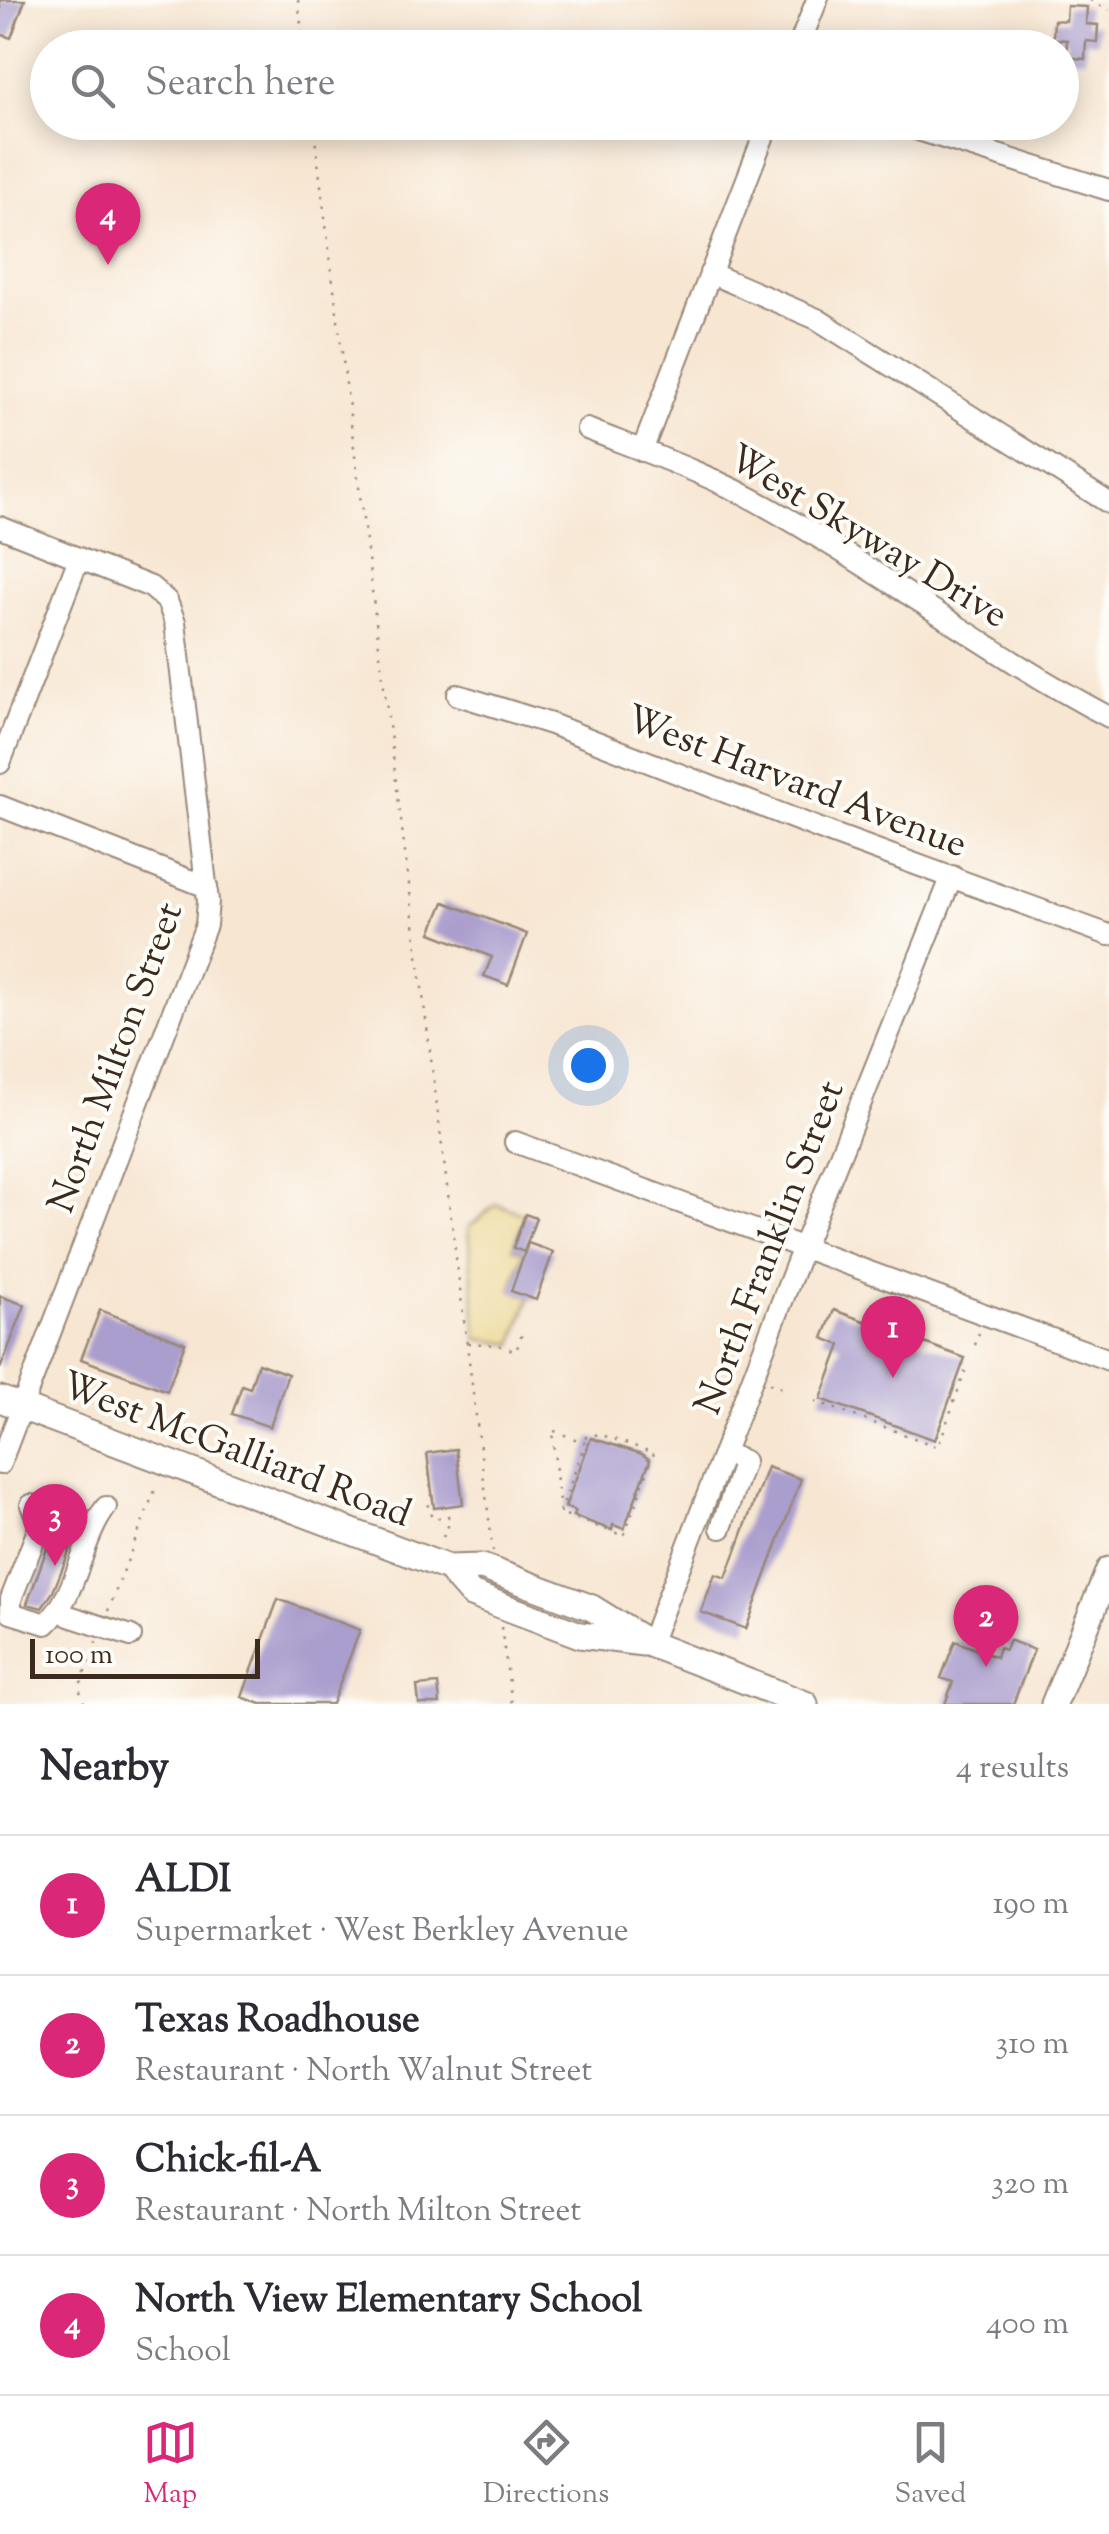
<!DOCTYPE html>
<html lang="en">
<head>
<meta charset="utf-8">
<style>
	:root { --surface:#fff; --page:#f2f2f3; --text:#2b2b33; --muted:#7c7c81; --line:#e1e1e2; --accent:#db2777 }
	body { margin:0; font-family:"Sorts Mill Goudy",serif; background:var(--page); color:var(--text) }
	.scale { position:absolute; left:30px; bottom:25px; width:230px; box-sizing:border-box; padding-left:10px; border:5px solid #3b2a1e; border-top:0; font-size:28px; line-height:35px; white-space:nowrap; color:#3b2a1e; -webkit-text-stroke:8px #fdfcf7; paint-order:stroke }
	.you { position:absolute; left:588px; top:1065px; width:35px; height:35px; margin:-25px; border:8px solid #fff; border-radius:50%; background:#1a73e8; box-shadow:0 0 0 15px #1a73e833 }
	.badge { display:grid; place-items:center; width:65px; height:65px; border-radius:50%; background:var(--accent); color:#fff; font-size:32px; font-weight:700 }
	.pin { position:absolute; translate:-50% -82px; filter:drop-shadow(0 2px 5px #0008) }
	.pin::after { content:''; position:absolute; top:52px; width:35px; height:30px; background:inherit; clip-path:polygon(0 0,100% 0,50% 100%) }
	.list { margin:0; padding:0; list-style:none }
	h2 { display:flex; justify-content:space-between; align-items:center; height:130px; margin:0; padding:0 40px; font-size:42px }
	h2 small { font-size:32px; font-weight:400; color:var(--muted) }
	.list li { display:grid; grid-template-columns:65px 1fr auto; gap:30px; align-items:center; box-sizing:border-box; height:140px; padding:0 40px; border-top:2px solid var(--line) }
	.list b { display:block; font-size:38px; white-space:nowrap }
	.list p { margin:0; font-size:32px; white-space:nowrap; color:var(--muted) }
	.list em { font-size:32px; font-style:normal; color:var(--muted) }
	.icon { flex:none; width:55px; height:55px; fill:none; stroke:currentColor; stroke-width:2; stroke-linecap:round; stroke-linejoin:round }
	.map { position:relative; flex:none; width:1109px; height:1704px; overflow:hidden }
	.search { position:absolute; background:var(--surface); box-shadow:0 5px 25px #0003; left:30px; right:30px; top:30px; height:110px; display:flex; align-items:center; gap:25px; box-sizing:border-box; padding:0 35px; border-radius:55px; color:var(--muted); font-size:38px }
	.sheet { height:690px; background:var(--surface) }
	nav { display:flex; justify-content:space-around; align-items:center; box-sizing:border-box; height:140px; border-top:2px solid var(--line); background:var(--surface); font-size:28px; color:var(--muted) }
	nav a { display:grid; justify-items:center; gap:5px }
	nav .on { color:var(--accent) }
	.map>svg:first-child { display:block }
	.sand { fill:#eeda9e; stroke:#94825e; stroke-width:2.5 }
	.building { fill:#aa9ece }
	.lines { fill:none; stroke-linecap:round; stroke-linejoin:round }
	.minor-casing { stroke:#998878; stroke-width:24 }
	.major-casing { stroke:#998878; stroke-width:29 }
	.path { stroke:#998878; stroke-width:2.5; stroke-dasharray:2.5 8; stroke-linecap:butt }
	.minor { stroke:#fff; stroke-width:20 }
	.major { stroke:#fff; stroke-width:25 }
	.labels { text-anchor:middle; stroke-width:8; stroke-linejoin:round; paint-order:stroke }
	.street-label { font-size:38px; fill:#3b2a1e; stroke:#fdfcf7 }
</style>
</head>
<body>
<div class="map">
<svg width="1109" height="1704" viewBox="0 0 1109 1704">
	<rect width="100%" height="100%" fill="#fdfcf7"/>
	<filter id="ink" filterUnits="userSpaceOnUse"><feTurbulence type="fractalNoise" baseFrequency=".01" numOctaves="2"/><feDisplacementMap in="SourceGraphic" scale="20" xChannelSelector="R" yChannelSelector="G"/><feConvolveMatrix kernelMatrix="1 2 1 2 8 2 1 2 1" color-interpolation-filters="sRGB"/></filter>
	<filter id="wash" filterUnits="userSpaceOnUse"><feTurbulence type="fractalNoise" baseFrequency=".0048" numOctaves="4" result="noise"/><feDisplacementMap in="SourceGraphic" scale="40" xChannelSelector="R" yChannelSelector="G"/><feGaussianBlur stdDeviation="2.25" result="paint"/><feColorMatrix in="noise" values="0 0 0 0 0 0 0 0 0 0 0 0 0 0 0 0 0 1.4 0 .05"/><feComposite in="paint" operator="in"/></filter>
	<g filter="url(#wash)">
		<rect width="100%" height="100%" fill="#f7e6d2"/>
		<!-- sand -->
		<path class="sand" d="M496,1204L525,1214L513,1248L524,1252L511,1290L530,1297L513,1344L477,1339L468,1228Z"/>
		<g id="blocks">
			<!-- building -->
			<path class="building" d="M0,0H25L11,38L0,34Z
				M1067,6L1087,7L1086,24L1098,25L1097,42L1086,41L1085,59L1066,57L1067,40L1053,39L1054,20L1066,21Z
				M444,902L527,934L508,985L484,976L492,957L431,933Z
				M525,1214L536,1218L524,1252L513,1248Z
				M528,1243L553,1252L536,1300L511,1291Z
				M0,1296L25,1305L1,1367L0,1366Z
				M100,1310L185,1343L167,1391L81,1359Z
				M834,1310L965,1358L935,1440L821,1399L841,1345L823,1338Z
				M258,1363L288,1374L270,1427L232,1414L242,1385L250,1388Z
				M591,1438L642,1454L650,1460L624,1529L613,1525L612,1530L573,1516L575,1511L565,1507Z
				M456,1449L463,1504L434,1508L427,1453Z
				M767,1467L801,1479L746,1629L701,1612L715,1574L726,1578Z
				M74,1524L79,1527L53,1592L42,1608L27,1604L55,1526Z
				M278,1599L360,1630L332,1704H261L242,1697Z
				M1009,1640L1034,1650L1013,1704H945L953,1682L941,1678L955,1641L996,1657L999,1648L1005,1650Z
				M438,1684L440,1704H419L417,1686Z"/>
		</g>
	</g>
	<g filter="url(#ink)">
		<use href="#blocks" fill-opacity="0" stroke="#998878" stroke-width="2.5"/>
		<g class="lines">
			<defs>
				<path id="minor" d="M798,48L817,0
					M893,122L1109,190
					M710,273L817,319L1109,503
					M587,429C648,453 712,475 769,508C885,573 991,655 1109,717
					M642,451L769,122
					M0,527L151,587L167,601L175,622L208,901L206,925L0,1464
					M458,695L551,724L833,834L1109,935
					M0,763L79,558
					M0,806L207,887
					M515,1142L1109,1360
					M31,1505L40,1525L11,1599V1613L46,1624C78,1595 80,1542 106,1507
					M721,1528L744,1461L725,1453
					M69,1616L131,1636
					M650,1644L803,1247L952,876"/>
				<path id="major" d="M0,1399L448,1568L482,1567L592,1608L650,1644L805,1704
					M448,1568L471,1594L580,1635L643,1643
					M1054,1704L1109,1570"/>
			</defs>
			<!-- minor casing -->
			<use href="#minor" class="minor-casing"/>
			<!-- major casing -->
			<use href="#major" class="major-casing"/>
			<!-- path -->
			<path class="path" d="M298,0L304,48
				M1090,0L1109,10
				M313,122L493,1551
				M468,1343L498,1345L516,1351L522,1334L519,1331
				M975,1345L979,1333
				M769,1383L782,1388
				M815,1401L938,1447L967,1366
				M427,1453L432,1498L427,1507L433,1519L449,1517
				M560,1513L585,1443L552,1430L560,1513L624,1536L654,1453L599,1434L586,1437L585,1443
				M443,1537L449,1524L447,1506
				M108,1611L156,1487
				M501,1627L512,1704
				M84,1703L79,1688L96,1642"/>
			<!-- minor -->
			<use href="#minor" class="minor"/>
			<!-- major -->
			<use href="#major" class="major"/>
		</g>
	</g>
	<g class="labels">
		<!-- street labels -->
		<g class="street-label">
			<text transform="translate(869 535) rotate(31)" y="13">West Skyway Drive</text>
			<text transform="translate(797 780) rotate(21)" y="13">West Harvard Avenue</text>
			<text transform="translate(114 1057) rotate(-70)" y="13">North Milton Street</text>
			<text transform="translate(768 1247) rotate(-69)" y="13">North Franklin Street</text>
			<text transform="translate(237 1448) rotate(21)" y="13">West McGalliard Road</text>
		</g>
	</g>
</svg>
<div class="scale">100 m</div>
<div class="you"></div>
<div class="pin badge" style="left:893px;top:1378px">1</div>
<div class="pin badge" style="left:986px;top:1667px">2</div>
<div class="pin badge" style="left:55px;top:1566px">3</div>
<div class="pin badge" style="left:108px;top:265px">4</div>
<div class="search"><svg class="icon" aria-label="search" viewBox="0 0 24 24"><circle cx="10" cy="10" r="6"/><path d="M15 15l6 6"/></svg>Search here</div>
</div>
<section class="sheet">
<h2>Nearby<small>4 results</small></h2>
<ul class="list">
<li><span class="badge">1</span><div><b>ALDI</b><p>Supermarket · West Berkley Avenue</p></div><em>190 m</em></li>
<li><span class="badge">2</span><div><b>Texas Roadhouse</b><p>Restaurant · North Walnut Street</p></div><em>310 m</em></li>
<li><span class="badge">3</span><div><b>Chick-fil-A</b><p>Restaurant · North Milton Street</p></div><em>320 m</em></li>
<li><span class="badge">4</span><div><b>North View Elementary School</b><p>School</p></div><em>400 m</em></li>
</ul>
</section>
<nav>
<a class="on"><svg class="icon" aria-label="map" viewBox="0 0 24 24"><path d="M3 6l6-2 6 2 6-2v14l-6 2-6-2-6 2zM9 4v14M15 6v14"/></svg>Map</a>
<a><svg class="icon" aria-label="directions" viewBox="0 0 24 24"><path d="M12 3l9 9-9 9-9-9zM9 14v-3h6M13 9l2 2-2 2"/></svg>Directions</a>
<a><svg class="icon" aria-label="saved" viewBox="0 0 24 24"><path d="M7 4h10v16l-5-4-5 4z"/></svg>Saved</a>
</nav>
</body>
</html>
